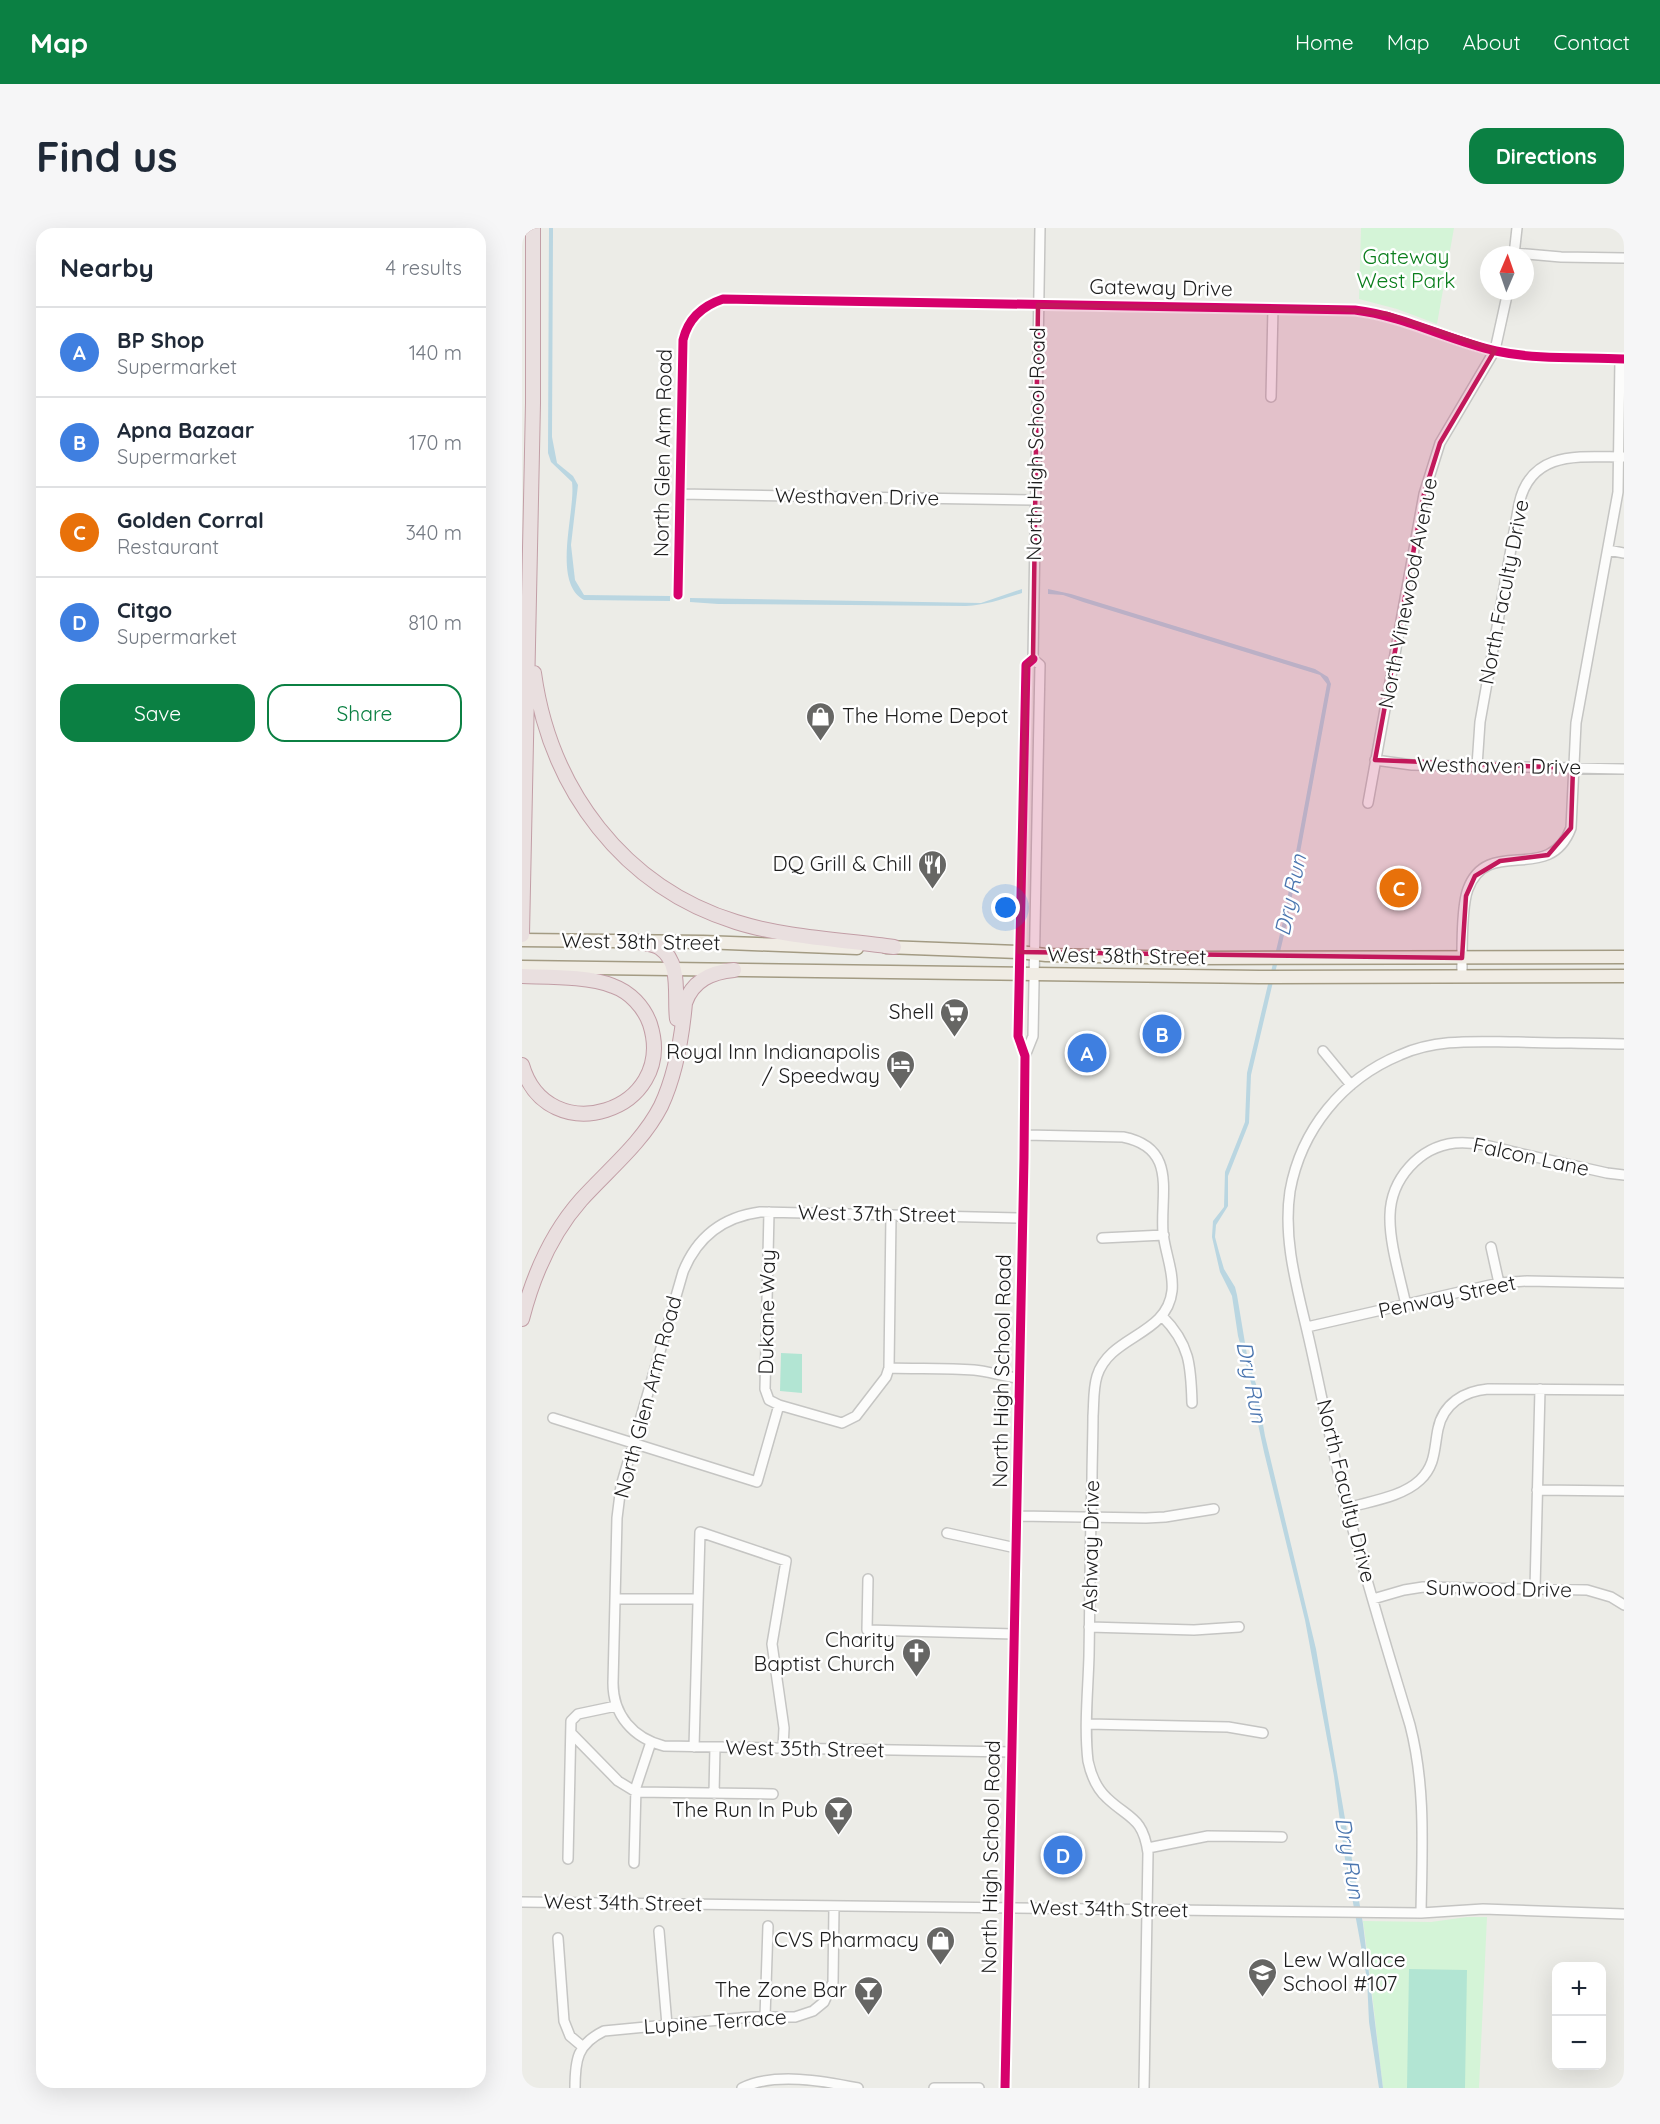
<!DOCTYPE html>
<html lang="en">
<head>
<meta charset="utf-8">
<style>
	:root { --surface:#fff; --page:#f6f6f7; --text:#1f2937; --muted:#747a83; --line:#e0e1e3; --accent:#0b8043 }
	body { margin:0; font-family:Quicksand,sans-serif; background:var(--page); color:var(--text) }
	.controls { position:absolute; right:18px; bottom:18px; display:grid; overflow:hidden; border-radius:12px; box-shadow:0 6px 24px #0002 }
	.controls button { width:54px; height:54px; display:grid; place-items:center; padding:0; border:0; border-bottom:2px solid var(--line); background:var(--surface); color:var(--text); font:30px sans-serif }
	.compass { position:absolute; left:958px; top:18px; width:54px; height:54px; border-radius:50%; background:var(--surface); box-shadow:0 6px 24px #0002; rotate:2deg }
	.you { position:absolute; left:484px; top:680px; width:21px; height:21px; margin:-15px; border:4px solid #fff; border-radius:50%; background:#1a73e8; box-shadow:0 0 0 9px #1a73e833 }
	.badge { display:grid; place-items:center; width:39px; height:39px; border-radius:50%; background:var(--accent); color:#fff; font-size:20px; font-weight:700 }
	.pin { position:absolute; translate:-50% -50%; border:3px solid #fff; box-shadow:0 2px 6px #0006 }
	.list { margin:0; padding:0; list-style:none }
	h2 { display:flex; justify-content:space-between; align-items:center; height:78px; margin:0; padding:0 24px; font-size:26px }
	h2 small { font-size:20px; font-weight:400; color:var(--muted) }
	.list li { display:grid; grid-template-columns:39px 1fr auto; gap:18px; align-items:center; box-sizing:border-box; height:90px; padding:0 24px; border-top:2px solid var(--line) }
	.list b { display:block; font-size:22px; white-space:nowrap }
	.list p { margin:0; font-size:20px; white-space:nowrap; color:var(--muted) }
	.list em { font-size:20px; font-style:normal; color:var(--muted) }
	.actions { display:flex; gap:12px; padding:18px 24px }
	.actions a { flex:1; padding:14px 0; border:2px solid var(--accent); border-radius:18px; text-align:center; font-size:21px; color:var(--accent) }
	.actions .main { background:var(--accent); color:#fff }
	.map { position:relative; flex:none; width:1102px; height:1860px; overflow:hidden; border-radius:18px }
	header { display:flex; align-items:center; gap:36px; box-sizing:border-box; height:84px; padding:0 30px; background:var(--accent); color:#fff }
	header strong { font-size:28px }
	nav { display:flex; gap:33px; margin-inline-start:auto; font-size:21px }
	.intro { display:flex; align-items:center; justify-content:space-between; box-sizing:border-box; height:144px; padding:0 36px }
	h1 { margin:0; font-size:42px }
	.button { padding:15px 27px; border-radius:18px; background:var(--accent); color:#fff; font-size:21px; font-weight:700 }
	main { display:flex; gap:36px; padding:0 36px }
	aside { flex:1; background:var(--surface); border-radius:18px; box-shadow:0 6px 24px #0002 }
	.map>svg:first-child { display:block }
	.park { fill:#d4f4d7 }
	.pitch { fill:#b2e5d3 }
	.water { fill:#bad6e1 }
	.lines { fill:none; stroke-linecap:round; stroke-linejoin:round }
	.minor-casing { stroke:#c5c5c3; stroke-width:12 }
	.major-casing { stroke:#a39b83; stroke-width:15 }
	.highway-casing { stroke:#c29ea6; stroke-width:16 }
	.minor { stroke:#fcfcfb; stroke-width:9 }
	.major { stroke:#f0ece4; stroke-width:12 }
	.highway { stroke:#e9dfdf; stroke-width:14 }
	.cycleway-casing { stroke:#fff; stroke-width:13 }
	.cycleway { stroke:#d6006c; stroke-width:9 }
	.marked { fill:#c2185b; fill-opacity:0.2; stroke:#c2185b; stroke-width:4.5; stroke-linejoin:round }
	.labels { text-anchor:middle; stroke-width:5; stroke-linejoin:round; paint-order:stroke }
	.park-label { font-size:21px; fill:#0a7e1c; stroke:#fff }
	.street-label { font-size:21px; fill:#1e1e1e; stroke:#fff }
	.poi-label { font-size:21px; fill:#1e1e1e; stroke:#fff; text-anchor:end }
	.water-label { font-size:22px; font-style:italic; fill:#4a75af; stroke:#fff }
</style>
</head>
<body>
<header>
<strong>Map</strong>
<nav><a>Home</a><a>Map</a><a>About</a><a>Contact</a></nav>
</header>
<div class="intro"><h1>Find us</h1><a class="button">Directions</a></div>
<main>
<aside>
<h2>Nearby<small>4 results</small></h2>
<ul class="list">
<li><span class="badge" style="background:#3f7fe0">A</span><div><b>BP Shop</b><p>Supermarket</p></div><em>140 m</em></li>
<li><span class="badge" style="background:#3f7fe0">B</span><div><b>Apna Bazaar</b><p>Supermarket</p></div><em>170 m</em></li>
<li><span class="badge" style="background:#e8710a">C</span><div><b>Golden Corral</b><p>Restaurant</p></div><em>340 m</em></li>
<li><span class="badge" style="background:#3f7fe0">D</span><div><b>Citgo</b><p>Supermarket</p></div><em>810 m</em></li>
</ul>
<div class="actions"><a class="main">Save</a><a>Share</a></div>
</aside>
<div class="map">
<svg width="1102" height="1860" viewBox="0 0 1102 1860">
	<rect width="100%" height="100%" fill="#ecece7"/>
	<!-- park -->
	<path class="park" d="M839,0H932L915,96L875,81L837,71Z
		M945,1689H965L957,1860H861C854,1804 849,1749 841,1693L909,1694Z"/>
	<!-- pitch -->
	<path class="pitch" d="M259,1125L280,1126V1165L258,1163Z
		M887,1741L945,1742L943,1860H885Z"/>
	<!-- water -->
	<path class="water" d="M27,0H31V5L30,209L35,235L51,248L56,257L49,317L53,352L62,367L148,368V373L62,372C29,354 54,283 50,254L29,234L26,225Z
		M500,361V365C480,371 464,377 444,378L196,376L168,374V370L459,375Z
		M526,361L549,366L793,441L806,449L809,456L766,690L729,847L727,895L706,948V978L694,997L693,1009L697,1024L702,1041L713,1059L715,1067L726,1133L734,1156L743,1208L794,1421L841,1696L861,1860H857L847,1794L845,1751L823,1631L812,1548L783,1392L742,1224L733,1182V1169L716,1108L710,1068L698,1044L690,1009L691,993L702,979L703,944L723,894L725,845L762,689L805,456L798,447L561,374L541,367L526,366Z"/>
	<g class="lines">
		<defs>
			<path id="minor" d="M992,25L1039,29L1102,30
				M992,27L995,0
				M749,169L751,80
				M158,266L513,272
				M1086,322L1102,325
				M156,367L161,112C166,91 180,78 201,71L833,82C882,88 926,112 974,123C1015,132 1060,129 1102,131
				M853,532L890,537L1102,541
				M955,538L958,494L997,276C1009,221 1059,229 1102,229
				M846,575L902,266L918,215L973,122L986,63
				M940,749C940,728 939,679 946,661C966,607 1027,658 1049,600L1054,495L1096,264L1098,131
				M801,823L829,857
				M503,828L511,808L517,486L518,437L511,431L518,0
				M502,907L601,909C656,920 638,965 641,1005C643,1024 652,1044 650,1063C645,1108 588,1107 575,1148C571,1161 572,1175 571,1188C571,1209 570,1231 570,1252C568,1311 568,1370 567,1428C566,1463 562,1499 566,1533C569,1547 574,1560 585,1570C607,1591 621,1589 626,1625L622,1860
				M247,984L243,1161L247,1172L257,1177
				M580,1010L642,1007
				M969,1019L977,1055
				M884,1077C878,1049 867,1014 868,987C869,951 897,919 933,915C954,913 975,920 996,925C1026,932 1055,938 1085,945L1102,947
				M640,1088C668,1116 669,1138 670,1175
				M785,1099L977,1055L1005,1053L1102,1055
				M367,1140L369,987
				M31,1190L235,1254L257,1177L320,1195L334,1188L364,1149L367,1140C395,1141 424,1140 452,1142C467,1143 481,1149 497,1150
				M1015,1262L1102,1263
				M825,1280C849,1273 880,1269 898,1252C914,1237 912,1220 916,1201C921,1176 942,1163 966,1161L1102,1162
				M495,1288L624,1290L643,1289L692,1281
				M425,1305L494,1320
				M346,1351L345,1402L492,1406
				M1013,1361L1018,1161
				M93,1371H176
				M851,1371L882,1362L901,1359L1065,1362L1089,1369L1102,1377
				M567,1399L672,1402L717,1399
				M565,1496L706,1499L741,1505
				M49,1505L96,1553L114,1564L251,1566
				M172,1519L178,1304L264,1333L250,1416L262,1500L261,1520
				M490,1524L142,1518C111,1510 91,1487 91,1455L95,1290L99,1258L161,1044C175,1009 201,989 238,984L501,990
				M192,1566L193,1519
				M626,1620L686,1608L760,1609
				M46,1631L49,1493L56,1486L94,1478
				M112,1635L114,1559L129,1514
				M0,1674L899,1685L961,1681L1102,1686
				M899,1685C900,1621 904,1559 888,1497C864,1417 839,1337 819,1256C808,1211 799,1165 789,1120C778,1069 760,1016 768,963C779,902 820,851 878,827C916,810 956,814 996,814C1031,815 1067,815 1102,816
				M137,1703L145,1797
				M36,1710L42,1793L48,1808L61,1819
				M243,1789L246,1698
				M53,1860C53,1832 55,1816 82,1803L229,1789H273L291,1783L302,1774L311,1754L312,1679
				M220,1860C252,1844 302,1853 336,1860
				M412,1860H457
				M483,1860L502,930L503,828L496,808L504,437L511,431"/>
			<path id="major" d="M0,712L181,714L335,720
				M364,719L497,724L524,727L670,730L1102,729
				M0,739L737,749L1102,748"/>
			<path id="highway" d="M12,445C28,561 101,659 214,694C261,709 322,712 372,719
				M0,707L11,175V0
				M111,713C119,715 131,715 138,720C160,735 152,769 155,791
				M0,748C27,749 66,748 91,758C108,764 122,779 128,796C156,884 25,924 0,837
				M0,1091C11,1048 29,1006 59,972C87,941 120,915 139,878C154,846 160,809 163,775C171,752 190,744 212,742"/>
		</defs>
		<!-- minor casing -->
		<use href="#minor" class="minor-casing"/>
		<!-- major casing -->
		<use href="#major" class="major-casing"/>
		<!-- highway casing -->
		<use href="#highway" class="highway-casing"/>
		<!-- minor -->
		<use href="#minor" class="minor"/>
		<!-- major -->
		<use href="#major" class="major"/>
		<!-- highway -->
		<use href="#highway" class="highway"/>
		<defs>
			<path id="cycleway" d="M156,367L161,112C166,91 180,78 201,71L833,82C882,88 926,112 974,123C1015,132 1060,129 1102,131
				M483,1860L502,930L503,828L496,808L504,437L511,431"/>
		</defs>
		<!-- cycleway casing -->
		<use href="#cycleway" class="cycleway-casing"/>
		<!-- cycleway -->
		<use href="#cycleway" class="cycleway"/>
	</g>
	<!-- marked area -->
	<path class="marked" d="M516,77L818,81L865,86L973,122L918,215L902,266L853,532L1051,540L1049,600L1026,627L978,633L953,648L944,668L940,730L497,724L504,437L511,431Z"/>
	<!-- icons -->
	<defs>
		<symbol id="shop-pin" viewBox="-11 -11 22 30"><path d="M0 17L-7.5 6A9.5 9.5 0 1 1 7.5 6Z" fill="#666664" stroke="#fff"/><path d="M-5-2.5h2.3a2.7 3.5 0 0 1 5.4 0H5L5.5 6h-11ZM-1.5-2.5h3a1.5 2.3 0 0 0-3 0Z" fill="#fff"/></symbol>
		<symbol id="restaurant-pin" viewBox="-11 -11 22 30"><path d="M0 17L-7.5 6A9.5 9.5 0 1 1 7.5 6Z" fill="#666664" stroke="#fff"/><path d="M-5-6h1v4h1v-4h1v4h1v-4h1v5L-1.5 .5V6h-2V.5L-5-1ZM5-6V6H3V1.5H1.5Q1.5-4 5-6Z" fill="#fff"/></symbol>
		<symbol id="supermarket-pin" viewBox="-11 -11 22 30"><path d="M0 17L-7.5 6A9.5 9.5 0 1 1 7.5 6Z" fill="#666664" stroke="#fff"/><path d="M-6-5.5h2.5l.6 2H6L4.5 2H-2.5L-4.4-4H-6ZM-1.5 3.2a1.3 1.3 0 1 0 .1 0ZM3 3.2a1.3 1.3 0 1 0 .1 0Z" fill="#fff"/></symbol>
		<symbol id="hotel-pin" viewBox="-11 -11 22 30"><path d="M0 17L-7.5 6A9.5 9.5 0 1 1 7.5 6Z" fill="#666664" stroke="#fff"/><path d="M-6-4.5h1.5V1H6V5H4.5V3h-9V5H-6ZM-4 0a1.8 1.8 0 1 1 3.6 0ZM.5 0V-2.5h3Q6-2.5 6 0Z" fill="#fff"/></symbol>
		<symbol id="church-pin" viewBox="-11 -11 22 30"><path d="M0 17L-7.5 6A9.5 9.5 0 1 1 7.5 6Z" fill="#666664" stroke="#fff"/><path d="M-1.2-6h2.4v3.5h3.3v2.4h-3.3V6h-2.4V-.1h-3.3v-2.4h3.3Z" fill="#fff"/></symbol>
		<symbol id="bar-pin" viewBox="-11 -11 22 30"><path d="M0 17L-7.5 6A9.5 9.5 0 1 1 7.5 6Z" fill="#666664" stroke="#fff"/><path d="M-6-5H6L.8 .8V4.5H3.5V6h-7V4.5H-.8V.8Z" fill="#fff"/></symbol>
		<symbol id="school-pin" viewBox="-11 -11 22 30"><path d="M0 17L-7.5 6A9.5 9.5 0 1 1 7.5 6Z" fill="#666664" stroke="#fff"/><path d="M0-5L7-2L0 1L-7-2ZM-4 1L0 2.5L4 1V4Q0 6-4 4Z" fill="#fff"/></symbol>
	</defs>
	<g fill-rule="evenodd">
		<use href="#shop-pin" x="282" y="472" width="33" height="45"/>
		<use href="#restaurant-pin" x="394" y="620" width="33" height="45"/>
		<use href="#supermarket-pin" x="416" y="768" width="33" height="45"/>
		<use href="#hotel-pin" x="362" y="820" width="33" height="45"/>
		<use href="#church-pin" x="378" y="1408" width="33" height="45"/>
		<use href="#bar-pin" x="300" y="1566" width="33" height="45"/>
		<use href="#shop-pin" x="402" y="1696" width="33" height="45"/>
		<use href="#school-pin" x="724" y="1728" width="33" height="45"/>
		<use href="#bar-pin" x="330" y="1746" width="33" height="45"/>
	</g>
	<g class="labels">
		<!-- park labels -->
		<g class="park-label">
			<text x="884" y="36">Gateway<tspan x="884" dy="24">West Park</tspan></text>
		</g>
		<!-- street labels -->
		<g class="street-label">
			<text transform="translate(639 60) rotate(1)" y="7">Gateway Drive</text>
			<text transform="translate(514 216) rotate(-89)" y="7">North High School Road</text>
			<text transform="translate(141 225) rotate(-89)" y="7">North Glen Arm Road</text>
			<text transform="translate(335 269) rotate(1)" y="7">Westhaven Drive</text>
			<text transform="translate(982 364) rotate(-79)" y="7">North Faculty Drive</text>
			<text transform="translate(886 365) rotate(-79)" y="7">North Vinewood Avenue</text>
			<text transform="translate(977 538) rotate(1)" y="7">Westhaven Drive</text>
			<text transform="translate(119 714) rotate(1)" y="7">West 38th Street</text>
			<text transform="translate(605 728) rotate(1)" y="7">West 38th Street</text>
			<text transform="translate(1009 929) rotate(12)" y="7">Falcon Lane</text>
			<text transform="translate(355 986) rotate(1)" y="7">West 37th Street</text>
			<text transform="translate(925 1069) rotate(-12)" y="7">Penway Street</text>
			<text transform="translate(245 1084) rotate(-89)" y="7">Dukane Way</text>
			<text transform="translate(480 1143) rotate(-89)" y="7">North High School Road</text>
			<text transform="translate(126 1169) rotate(-75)" y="7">North Glen Arm Road</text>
			<text transform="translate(824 1263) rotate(76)" y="7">North Faculty Drive</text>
			<text transform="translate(569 1318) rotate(-89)" y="7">Ashway Drive</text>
			<text transform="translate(977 1361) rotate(1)" y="7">Sunwood Drive</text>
			<text transform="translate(283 1521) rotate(1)" y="7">West 35th Street</text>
			<text transform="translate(469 1629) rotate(-89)" y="7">North High School Road</text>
			<text transform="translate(101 1675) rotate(1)" y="7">West 34th Street</text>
			<text transform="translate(587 1681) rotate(1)" y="7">West 34th Street</text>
			<text transform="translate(193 1794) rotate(-4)" y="7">Lupine Terrace</text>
		</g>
		<!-- poi labels -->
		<g class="poi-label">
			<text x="320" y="495" text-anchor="start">The Home Depot</text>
			<text x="390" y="643">DQ Grill &amp; Chill</text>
			<text x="412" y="791">Shell</text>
			<text x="358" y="831">Royal Inn Indianapolis<tspan x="358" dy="24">/ Speedway</tspan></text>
			<text x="373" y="1419">Charity<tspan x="373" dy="24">Baptist Church</tspan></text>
			<text x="296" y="1589">The Run In Pub</text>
			<text x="397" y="1719">CVS Pharmacy</text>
			<text x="761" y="1739" text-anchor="start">Lew Wallace<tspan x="761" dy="24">School #107</tspan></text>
			<text x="325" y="1769">The Zone Bar</text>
		</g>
		<!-- water labels -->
		<g class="water-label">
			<text transform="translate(768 667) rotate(-78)" y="8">Dry Run</text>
			<text transform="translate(730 1154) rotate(79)" y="8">Dry Run</text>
			<text transform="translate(828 1630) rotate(80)" y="8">Dry Run</text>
		</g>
	</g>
</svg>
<div class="controls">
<button>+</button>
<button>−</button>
</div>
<svg class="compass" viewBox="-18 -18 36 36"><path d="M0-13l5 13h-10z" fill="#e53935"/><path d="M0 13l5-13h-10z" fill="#747a83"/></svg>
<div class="you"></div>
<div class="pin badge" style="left:565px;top:825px;background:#3f7fe0">A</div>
<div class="pin badge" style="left:640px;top:806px;background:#3f7fe0">B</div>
<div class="pin badge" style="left:877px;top:660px;background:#e8710a">C</div>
<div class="pin badge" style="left:541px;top:1627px;background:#3f7fe0">D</div>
</div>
</main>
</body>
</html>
